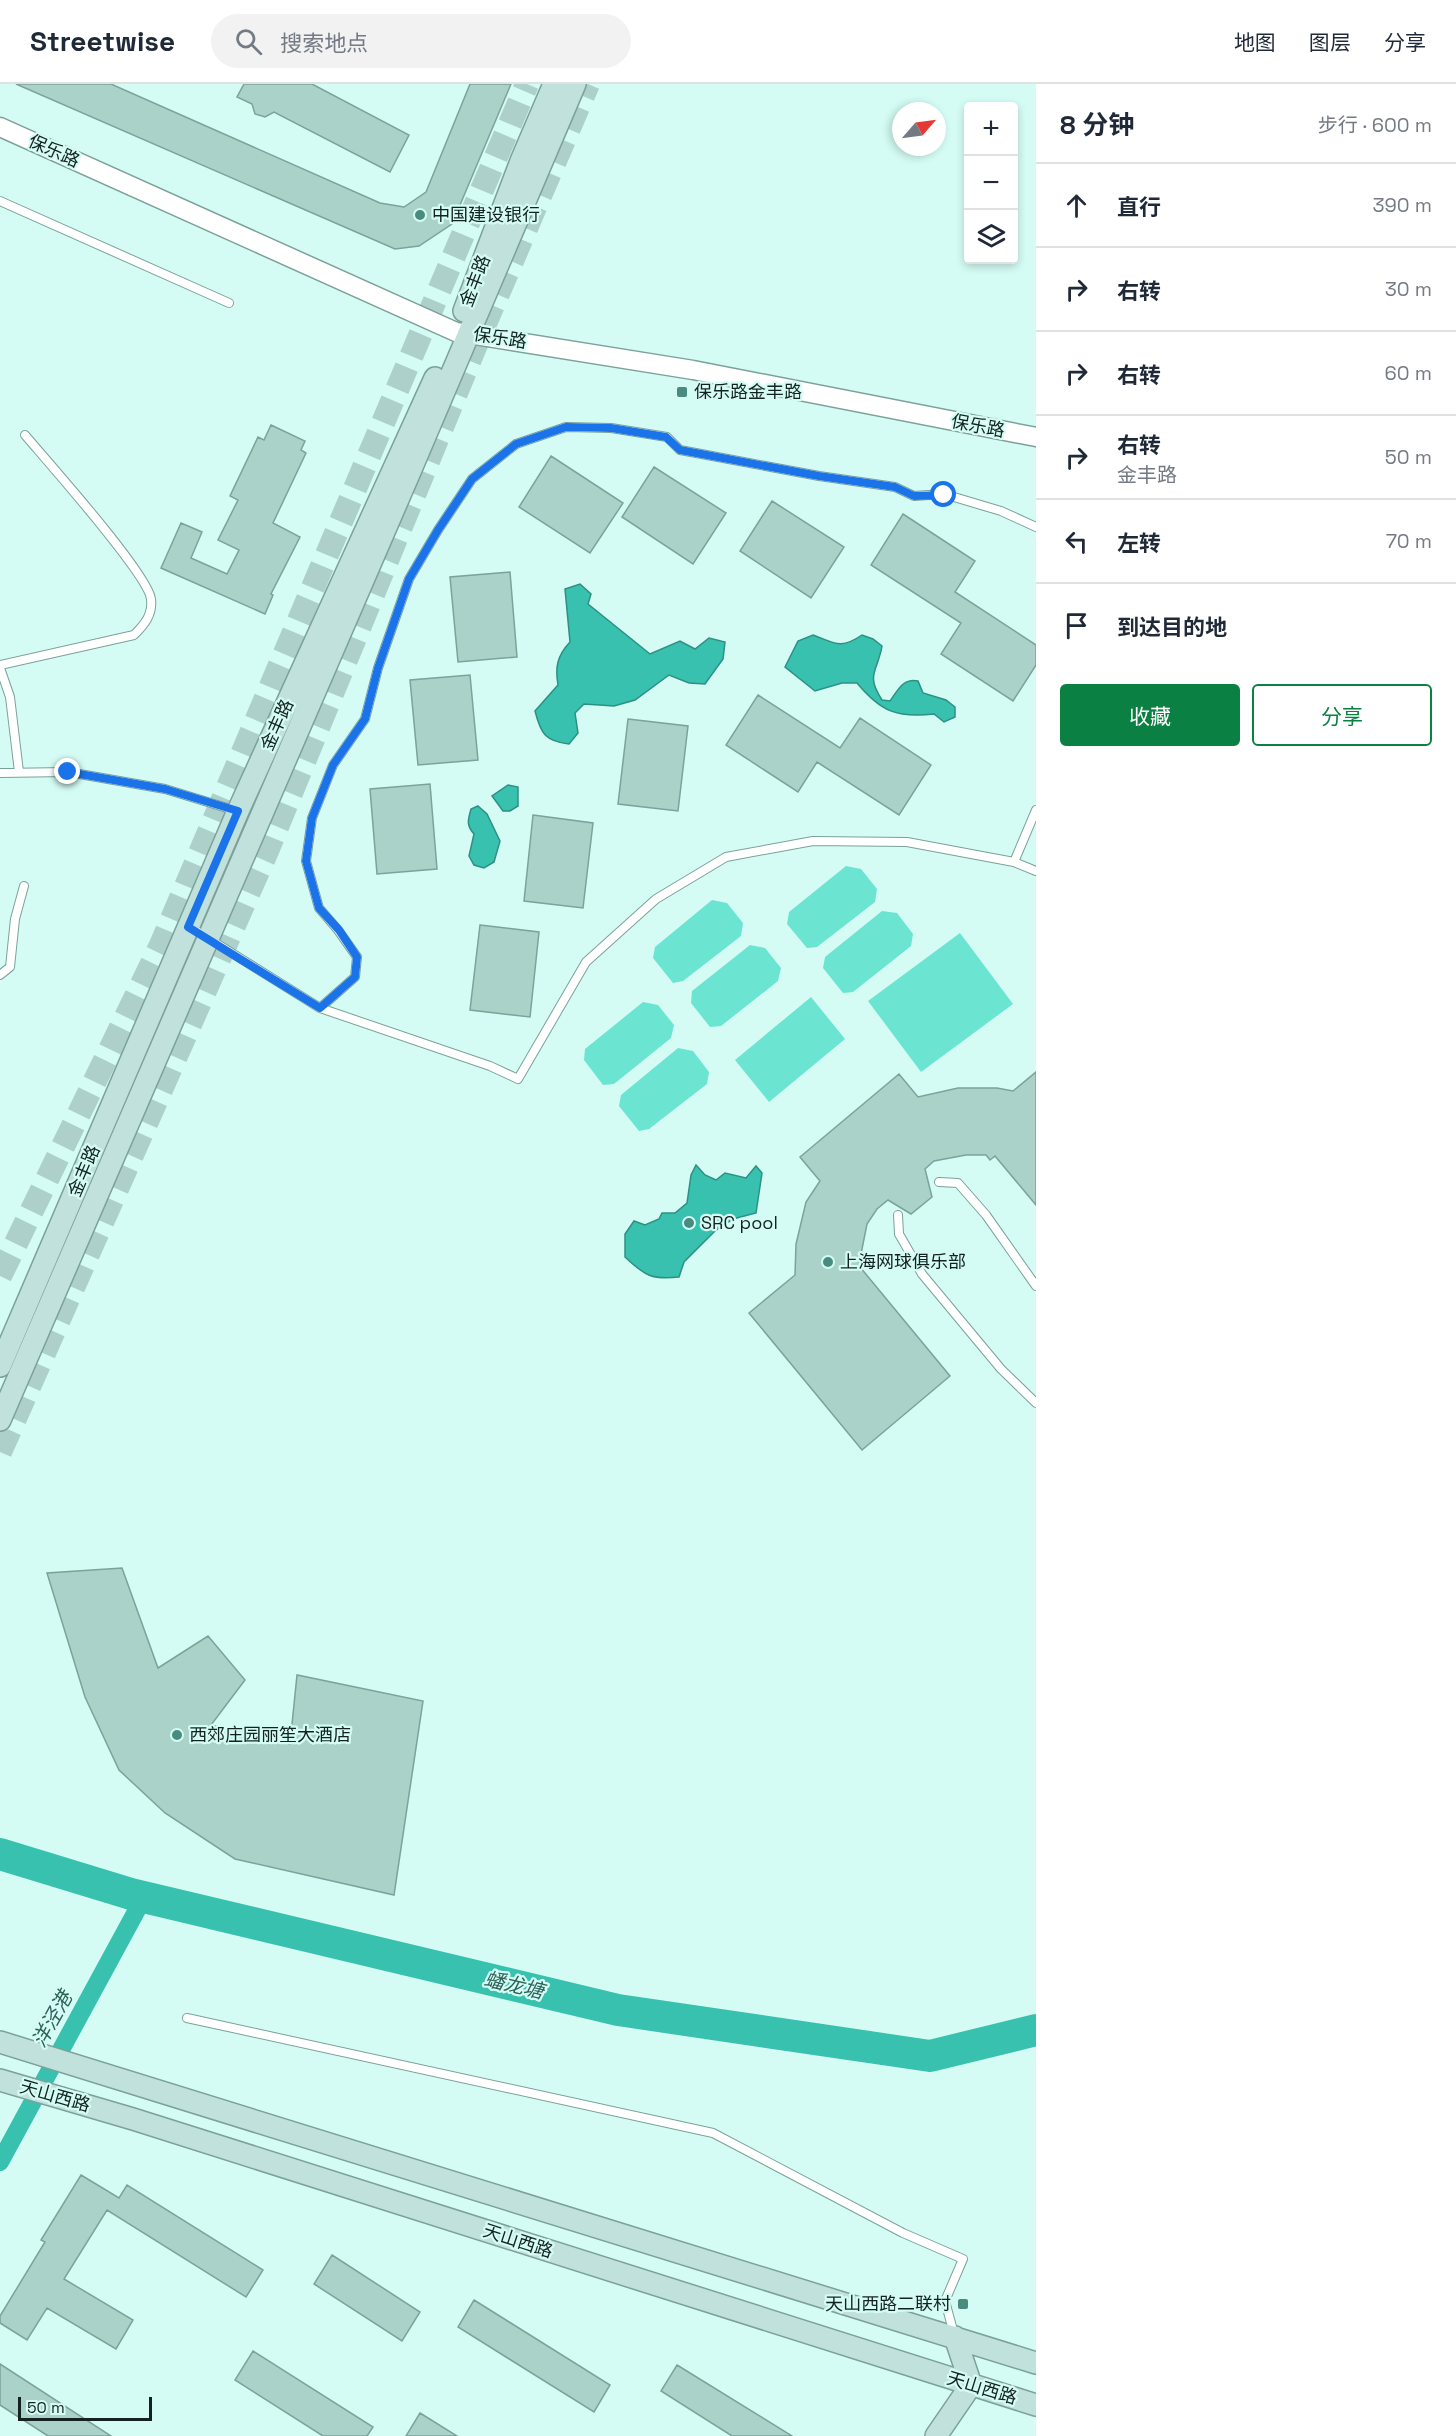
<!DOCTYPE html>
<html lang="zh">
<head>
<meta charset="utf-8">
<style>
	:root { --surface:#fff; --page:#f2f2f3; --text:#1f2937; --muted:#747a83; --line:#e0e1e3; --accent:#0b8043 }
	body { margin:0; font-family:"Space Grotesk","Noto Sans SC",sans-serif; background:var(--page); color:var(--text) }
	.controls { position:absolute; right:18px; top:18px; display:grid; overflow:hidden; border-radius:6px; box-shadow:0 3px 9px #0003 }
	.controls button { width:54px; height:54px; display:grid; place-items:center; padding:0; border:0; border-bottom:2px solid var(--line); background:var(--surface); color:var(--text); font:30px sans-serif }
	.compass { position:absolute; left:892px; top:18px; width:54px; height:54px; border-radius:50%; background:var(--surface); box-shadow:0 3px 9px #0003; rotate:62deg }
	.scale { position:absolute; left:18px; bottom:15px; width:134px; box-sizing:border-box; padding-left:6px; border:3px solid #132220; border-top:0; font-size:16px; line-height:21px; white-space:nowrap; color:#132220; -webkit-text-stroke:4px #d4fcf4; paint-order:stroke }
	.stop { position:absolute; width:18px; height:18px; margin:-14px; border:4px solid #1a73e8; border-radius:50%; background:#fff }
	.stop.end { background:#1a73e8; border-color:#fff; box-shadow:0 2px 6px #0008 }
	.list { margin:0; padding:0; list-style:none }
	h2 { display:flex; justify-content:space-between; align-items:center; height:78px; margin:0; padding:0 24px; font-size:26px }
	h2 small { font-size:20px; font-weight:400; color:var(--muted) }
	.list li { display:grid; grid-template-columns:39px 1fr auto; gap:18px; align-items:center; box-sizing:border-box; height:84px; padding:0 24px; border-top:2px solid var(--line) }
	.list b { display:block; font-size:22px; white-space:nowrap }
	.list p { margin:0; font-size:20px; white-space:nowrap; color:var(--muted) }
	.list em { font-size:20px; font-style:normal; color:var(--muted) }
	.actions { display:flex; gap:12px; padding:18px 24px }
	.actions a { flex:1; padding:14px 0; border:2px solid var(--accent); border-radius:6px; text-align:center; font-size:21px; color:var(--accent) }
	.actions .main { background:var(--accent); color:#fff }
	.icon { flex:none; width:33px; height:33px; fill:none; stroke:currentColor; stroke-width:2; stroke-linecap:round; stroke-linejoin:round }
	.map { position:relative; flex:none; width:1036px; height:2352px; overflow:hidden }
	header { display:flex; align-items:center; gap:36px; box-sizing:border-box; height:84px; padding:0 30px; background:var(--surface); border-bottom:2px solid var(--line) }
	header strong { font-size:28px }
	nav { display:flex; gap:33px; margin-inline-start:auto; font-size:21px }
	.search { width:420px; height:54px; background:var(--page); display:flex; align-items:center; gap:15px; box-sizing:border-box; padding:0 21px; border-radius:33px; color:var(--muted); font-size:22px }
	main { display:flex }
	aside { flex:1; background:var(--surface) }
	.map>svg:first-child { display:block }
	.green { fill:#6be5d1 }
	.water { fill:#37c1ae; stroke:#2c9183; stroke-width:1.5 }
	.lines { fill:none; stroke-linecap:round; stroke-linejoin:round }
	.canal { stroke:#37c1ae; stroke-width:18 }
	.river { stroke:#37c1ae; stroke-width:32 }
	.building { fill:#aad2c9; stroke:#7ca29a; stroke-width:1.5 }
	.primary-tunnel { stroke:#add0ca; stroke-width:24; stroke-dasharray:24 12; stroke-linecap:butt }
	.service-casing { stroke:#7ba19a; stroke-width:10 }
	.tertiary-casing { stroke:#7ba19a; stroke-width:21 }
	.secondary-casing { stroke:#7ba19a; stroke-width:24 }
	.service { stroke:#fff; stroke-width:8 }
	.tertiary { stroke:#fff; stroke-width:18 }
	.secondary { stroke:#c0e1dc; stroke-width:21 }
	.route { stroke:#1a73e8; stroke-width:8 }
	.poi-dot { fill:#488c80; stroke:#d4fcf4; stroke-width:2 }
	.labels { text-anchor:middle; stroke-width:4.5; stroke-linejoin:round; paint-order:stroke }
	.street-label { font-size:18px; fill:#132220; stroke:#d4fcf4 }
	.poi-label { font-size:18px; fill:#132220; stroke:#d4fcf4; text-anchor:start }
	.water-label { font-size:20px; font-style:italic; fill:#2c6259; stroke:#d4fcf4 }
</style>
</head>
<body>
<header>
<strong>Streetwise</strong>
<div class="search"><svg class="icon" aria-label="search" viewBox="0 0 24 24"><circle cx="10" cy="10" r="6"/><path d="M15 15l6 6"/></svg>搜索地点</div>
<nav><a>地图</a><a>图层</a><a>分享</a></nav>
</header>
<main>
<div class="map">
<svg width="1036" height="2352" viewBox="0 0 1036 2352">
	<rect width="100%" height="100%" fill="#d4fcf4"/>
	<!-- green -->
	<path class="green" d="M846,782L861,785L877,805L875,818L817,863L807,864L787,840L789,828Z
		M712,816L727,819L743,839L741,852L683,897L673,899L653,874L655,863Z
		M882,827L897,829L913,850L911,862L853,908L843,909L823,884L825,873Z
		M960,849L1013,920L921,988L868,917Z
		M750,861L765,864L781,884L778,897L721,942L710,943L691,919L692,907Z
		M811,913L845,955L769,1018L735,976Z
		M643,918L658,921L674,941L671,954L614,1000L603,1001L584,976L585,965Z
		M678,964L693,967L709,988L707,1000L649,1045L639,1047L619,1022L621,1011Z"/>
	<!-- water -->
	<path class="water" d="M580,500L591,510L588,520L650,570L680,557L695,565L709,554L725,558L723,575L705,600L689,599L669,591L635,616L614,622L584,620L575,629L578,649L569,660C545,657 541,650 535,627L558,601C555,583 557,572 570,558L565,505Z
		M813,551C835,559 840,566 862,551L873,555L882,562C878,587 865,590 882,616L890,617C898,606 903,594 918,597L923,609L946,616L955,623V633L944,638L934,630C897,634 881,628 857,599H842L815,607L785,583L798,557Z
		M508,701L518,703V722L510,727H503L492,712Z
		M478,722L487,730L500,757L494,778L484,784L474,781L469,772L474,750C466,741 468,736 471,725Z
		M696,1081L705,1091L716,1096L725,1089L746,1094L756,1082L762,1089L756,1129L733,1135L716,1146L684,1178L679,1193C652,1196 645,1192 625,1173V1150L634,1137L645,1141L659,1135L662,1129H675L687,1119L691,1091Z"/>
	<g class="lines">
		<!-- canal -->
		<path class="canal" d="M0,2078L144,1813"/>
		<!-- river -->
		<path class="river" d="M0,1770L131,1810L618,1926L930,1972L1036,1946"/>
	</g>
	<!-- building -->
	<path class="building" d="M16,0H111L380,119L404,123L426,108L470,0H511L452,140L419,162L395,165Z
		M244,0H312L409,51L390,88L274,28L265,33L255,30L252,20L237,13Z
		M271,341L305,357L301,366L306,369L273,439L300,453L271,510L273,511L265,530L161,484L181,439L202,448L191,474L227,490L239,466L218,456L238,416L230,412L258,353L264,356Z
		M551,372L623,419L590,469L519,423Z
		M654,383L726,429L693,480L622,433Z
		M772,417L844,463L811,514L740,467Z
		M903,430L975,477L955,508L1036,561V581L1013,617L941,570L961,539L871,481Z
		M510,488L517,573L458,578L450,493Z
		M470,591L478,676L418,681L410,596Z
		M758,611L840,664L860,634L931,681L899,731L817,678L798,708L726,661Z
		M628,635L688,642L678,727L618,720Z
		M430,700L437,785L377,790L370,705Z
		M533,731L593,739L583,824L524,817Z
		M480,841L539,848L530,933L470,926Z
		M1036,988V1121L995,1072L990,1076L986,1071H966L934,1077L925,1085L932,1113L911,1130L888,1116L877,1125L867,1140L860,1175L863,1181L860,1183L950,1292L862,1366L749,1229L795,1191L796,1160L806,1118L820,1097L800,1073L899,990L918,1013L958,1004H997L1013,1007Z
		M122,1484L158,1584L208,1552L245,1596L211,1641L290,1660L297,1591L423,1617L394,1811L235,1775L165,1729L119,1686L85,1613L47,1489Z
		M81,2091L119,2114L127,2101L263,2186L246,2213L107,2126L64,2195L133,2236L116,2265L47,2224L27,2256L0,2239V2232L45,2158L41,2156Z
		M332,2171L420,2228L402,2257L314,2200Z
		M474,2216L610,2301L594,2328L458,2243Z
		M253,2267L373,2343L367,2352H323L235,2296Z
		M0,2280L111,2352H48L0,2321Z
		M677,2281L792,2352H732L661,2307Z
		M420,2329L457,2352H406Z"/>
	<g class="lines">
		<!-- primary-tunnel -->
		<path class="primary-tunnel" d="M0,1192L161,861L527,0
			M0,1368L267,767L475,263L588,0"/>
		<defs>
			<path id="service" d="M0,117L229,219
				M0,581L134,551C144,541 153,531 151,515C148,490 47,377 25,351
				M0,584L10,613L19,688
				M0,689L68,688L165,705L237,727
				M1014,778L1036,787
				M190,843L320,924L490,982L518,995L586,878L656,815L726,773L813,757L907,758L1014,778L1036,726
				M0,891L10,883L15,835L24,802
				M320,924L355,893L357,873L338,846L319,824L306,777L312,734L333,681L365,635L378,584L409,495L438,446L472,395L516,360L566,343L611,344L667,353L680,366L819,392L895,403L914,412L944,410L1001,427L1036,443
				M939,1098L958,1099L986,1131L1036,1202
				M898,1131L899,1150L922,1190L1001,1285L1036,1319
				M187,1934L713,2049L903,2149L963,2175L945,2217L954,2250"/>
			<path id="tertiary" d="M0,43L456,248L693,286L1036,353"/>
			<path id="secondary" d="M464,227L521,77L554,0
				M0,1282L238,727L435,294
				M0,1336L409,390L575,0
				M0,1958L1036,2279
				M0,1996L133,2035L1036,2321
				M955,2253L971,2301
				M936,2352L971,2301"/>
		</defs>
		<!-- service casing -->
		<use href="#service" class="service-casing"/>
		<!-- tertiary casing -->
		<use href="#tertiary" class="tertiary-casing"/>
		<!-- secondary casing -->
		<use href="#secondary" class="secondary-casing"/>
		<!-- service -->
		<use href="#service" class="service"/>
		<!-- tertiary -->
		<use href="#tertiary" class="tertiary"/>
		<!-- secondary -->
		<use href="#secondary" class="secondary"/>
	</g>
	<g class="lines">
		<!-- route -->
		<path class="route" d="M68,688L165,705L238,727L188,843L320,924L355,893L357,873L339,846L319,824L306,777L312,734L333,681L365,635L378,584L409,495L438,446L472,395L516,360L566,343L611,344L666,353L680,366L819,392L895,403L914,412L944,411"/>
	</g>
	<!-- markers -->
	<g class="poi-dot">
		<circle cx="420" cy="131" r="6"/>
		<rect x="676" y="302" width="12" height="12" rx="3"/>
		<circle cx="689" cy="1139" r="6"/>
		<circle cx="828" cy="1178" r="6"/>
		<circle cx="177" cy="1651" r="6"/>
		<rect x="957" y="2214" width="12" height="12" rx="3"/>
	</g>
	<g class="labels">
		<!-- street labels -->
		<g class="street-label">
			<text transform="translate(54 67) rotate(24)" y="6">保乐路</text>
			<text transform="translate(475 197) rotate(-69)" y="6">金丰路</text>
			<text transform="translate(500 254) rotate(9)" y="6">保乐路</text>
			<text transform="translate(978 342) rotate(11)" y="6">保乐路</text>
			<text transform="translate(277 641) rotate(-66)" y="6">金丰路</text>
			<text transform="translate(84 1087) rotate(-67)" y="6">金丰路</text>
			<text transform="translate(55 2012) rotate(16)" y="6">天山西路</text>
			<text transform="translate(518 2157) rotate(18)" y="6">天山西路</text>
			<text transform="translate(982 2304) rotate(17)" y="6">天山西路</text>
		</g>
		<!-- poi labels -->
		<g class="poi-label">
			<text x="432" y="137">中国建设银行</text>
			<text x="694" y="314">保乐路金丰路</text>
			<text x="701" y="1145">SRC pool</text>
			<text x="840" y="1184">上海网球俱乐部</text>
			<text x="189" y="1657">西郊庄园丽笙大酒店</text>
			<text x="951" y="2226" text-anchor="end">天山西路二联村</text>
		</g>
		<!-- water labels -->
		<g class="water-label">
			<text transform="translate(514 1901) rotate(13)" y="7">蟠龙塘</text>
			<text transform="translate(52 1935) rotate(-61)" y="7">洋泾港</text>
		</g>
	</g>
</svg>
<div class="controls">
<button>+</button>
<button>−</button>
<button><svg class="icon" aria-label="layers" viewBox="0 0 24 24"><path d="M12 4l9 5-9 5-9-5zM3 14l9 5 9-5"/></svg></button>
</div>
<svg class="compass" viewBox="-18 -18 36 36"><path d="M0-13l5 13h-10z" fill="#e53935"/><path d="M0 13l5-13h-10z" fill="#747a83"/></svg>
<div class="scale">50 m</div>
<div class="stop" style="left:944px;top:411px"></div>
<div class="stop end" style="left:68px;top:688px"></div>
</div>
<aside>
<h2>8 分钟<small>步行 · 600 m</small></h2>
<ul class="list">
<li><svg class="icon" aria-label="ahead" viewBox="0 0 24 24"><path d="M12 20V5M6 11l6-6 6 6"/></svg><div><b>直行</b></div><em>390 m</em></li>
<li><svg class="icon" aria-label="right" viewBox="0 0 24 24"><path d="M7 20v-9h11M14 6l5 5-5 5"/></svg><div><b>右转</b></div><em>30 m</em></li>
<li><svg class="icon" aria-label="right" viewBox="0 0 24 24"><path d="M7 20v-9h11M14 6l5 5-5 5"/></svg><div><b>右转</b></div><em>60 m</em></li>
<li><svg class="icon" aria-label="right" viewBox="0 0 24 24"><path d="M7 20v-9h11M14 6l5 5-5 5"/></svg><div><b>右转</b><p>金丰路</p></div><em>50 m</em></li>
<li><svg class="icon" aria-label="left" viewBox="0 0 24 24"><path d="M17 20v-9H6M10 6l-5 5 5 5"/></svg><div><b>左转</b></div><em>70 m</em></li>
<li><svg class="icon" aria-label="arrive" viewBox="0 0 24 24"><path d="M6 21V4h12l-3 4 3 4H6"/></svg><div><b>到达目的地</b></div></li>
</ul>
<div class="actions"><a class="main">收藏</a><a>分享</a></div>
</aside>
</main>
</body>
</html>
